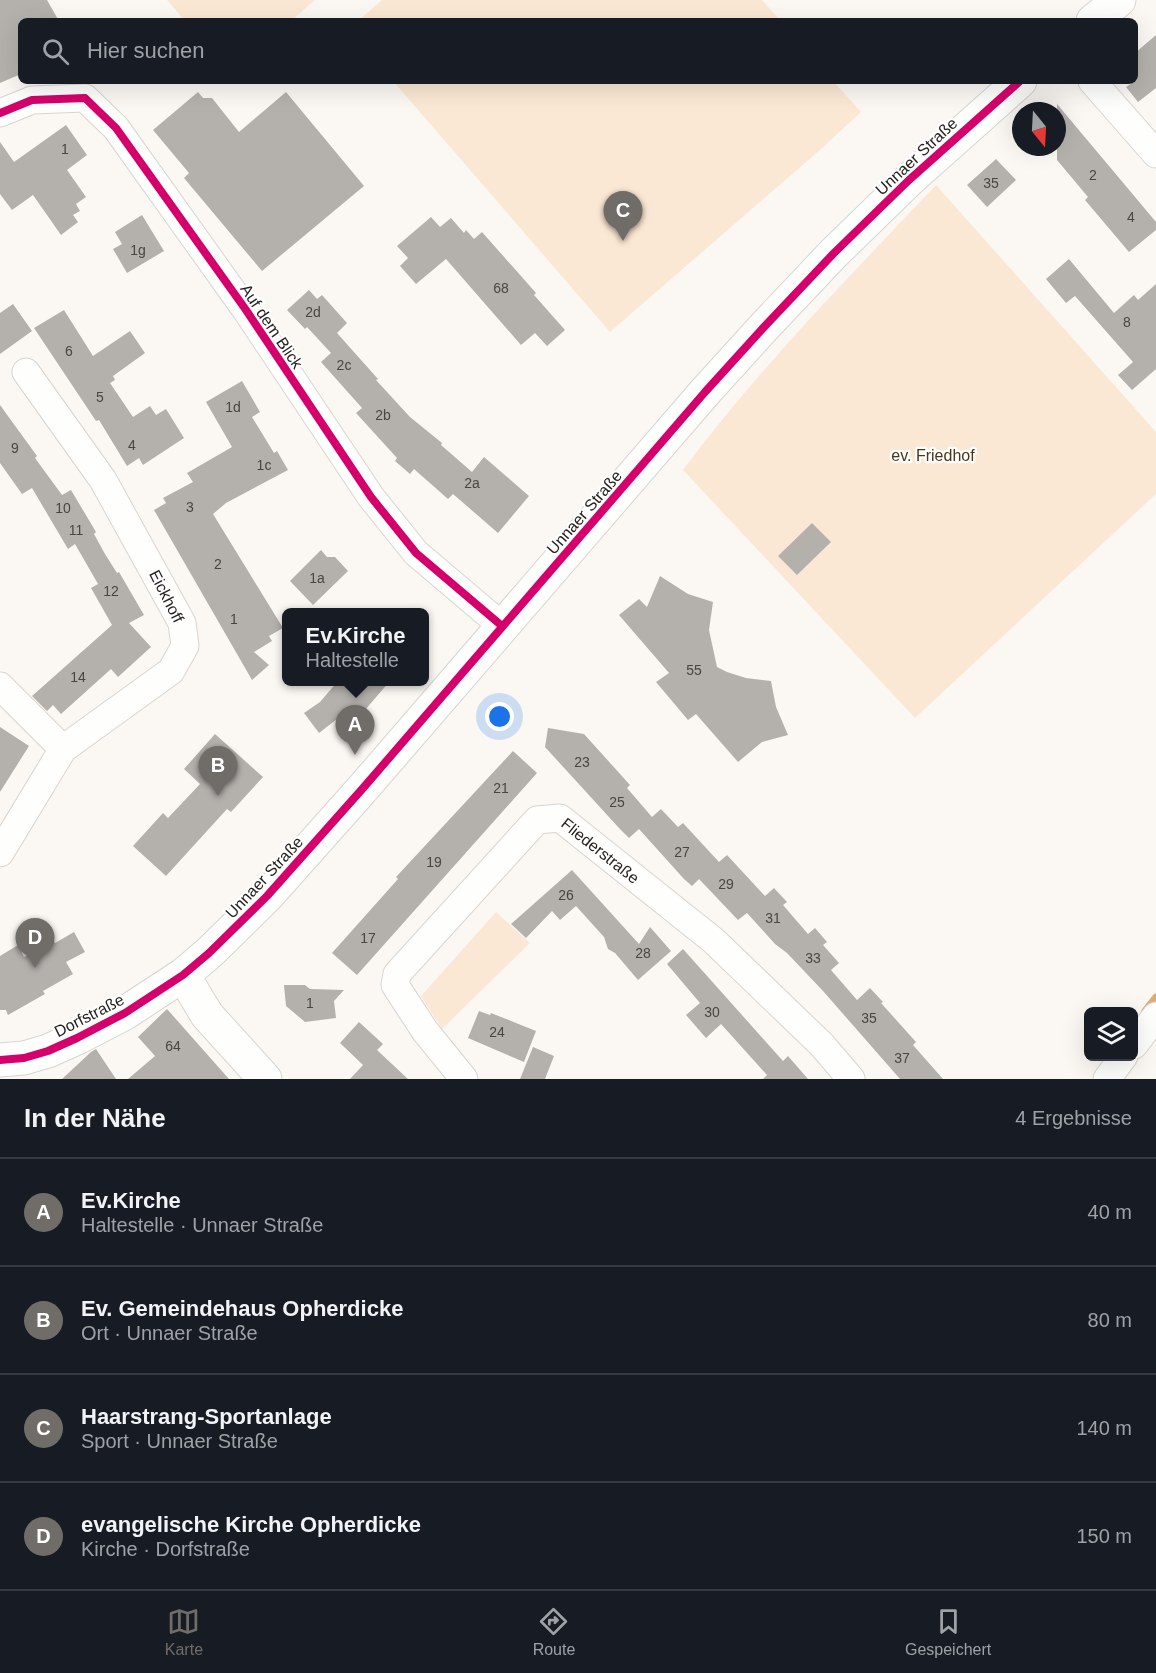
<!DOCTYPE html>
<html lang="de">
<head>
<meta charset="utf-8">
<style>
	:root { --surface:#171b24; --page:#20242c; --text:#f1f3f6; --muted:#9ea1a6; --line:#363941; --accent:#706c68 }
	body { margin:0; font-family:Arial,sans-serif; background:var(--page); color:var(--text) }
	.controls { position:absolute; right:18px; bottom:18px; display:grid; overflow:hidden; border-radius:9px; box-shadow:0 6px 24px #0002 }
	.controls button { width:54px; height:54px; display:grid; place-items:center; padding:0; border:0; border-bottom:2px solid var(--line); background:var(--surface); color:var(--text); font:30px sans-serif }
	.compass { position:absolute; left:1012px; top:102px; width:54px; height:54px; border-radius:50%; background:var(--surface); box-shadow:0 6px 24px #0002; rotate:162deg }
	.you { position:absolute; left:500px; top:717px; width:21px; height:21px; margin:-15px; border:4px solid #fff; border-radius:50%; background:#1a73e8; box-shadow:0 0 0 9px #1a73e833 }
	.badge { display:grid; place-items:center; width:39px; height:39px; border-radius:50%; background:var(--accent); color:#fff; font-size:20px; font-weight:700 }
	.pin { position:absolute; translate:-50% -50px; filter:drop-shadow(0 2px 3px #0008) }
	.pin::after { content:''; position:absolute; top:32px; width:21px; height:18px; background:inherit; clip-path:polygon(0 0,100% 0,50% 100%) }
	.popup { position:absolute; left:282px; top:608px; width:147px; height:78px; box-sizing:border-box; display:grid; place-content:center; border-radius:9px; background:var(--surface); filter:drop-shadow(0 2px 4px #0005); font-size:20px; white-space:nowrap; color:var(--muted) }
	.popup b { font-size:22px; color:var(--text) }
	.popup::after { content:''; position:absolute; left:50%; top:100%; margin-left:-12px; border:12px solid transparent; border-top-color:var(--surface) }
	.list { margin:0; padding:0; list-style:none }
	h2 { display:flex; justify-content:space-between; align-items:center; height:78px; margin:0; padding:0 24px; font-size:26px }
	h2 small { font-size:20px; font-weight:400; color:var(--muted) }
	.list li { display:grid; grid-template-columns:39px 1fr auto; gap:18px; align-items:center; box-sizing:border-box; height:108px; padding:0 24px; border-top:2px solid var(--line) }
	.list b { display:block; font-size:22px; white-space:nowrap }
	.list p { margin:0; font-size:20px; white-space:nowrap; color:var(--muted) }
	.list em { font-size:20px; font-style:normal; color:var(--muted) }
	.icon { flex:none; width:33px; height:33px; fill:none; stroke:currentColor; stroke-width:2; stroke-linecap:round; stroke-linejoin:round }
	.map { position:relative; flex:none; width:1156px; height:1079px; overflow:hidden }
	.search { position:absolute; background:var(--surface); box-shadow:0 6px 24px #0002; left:18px; right:18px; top:18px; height:66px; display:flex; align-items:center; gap:15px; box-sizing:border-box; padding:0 21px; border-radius:9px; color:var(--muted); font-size:22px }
	.sheet { height:510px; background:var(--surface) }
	nav { display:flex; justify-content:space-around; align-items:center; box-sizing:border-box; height:84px; border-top:2px solid var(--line); background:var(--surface); font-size:16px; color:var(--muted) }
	nav a { display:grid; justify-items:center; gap:3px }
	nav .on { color:var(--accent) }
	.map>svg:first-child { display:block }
	.green { fill:#fbe8d4 }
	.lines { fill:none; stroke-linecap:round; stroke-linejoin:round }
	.stream { stroke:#dbad79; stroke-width:7 }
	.building { fill:#b4b1ad }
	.street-casing { stroke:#d8d5d1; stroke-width:29 }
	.secondary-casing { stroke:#d8d5d1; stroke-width:35 }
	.street { stroke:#fefefd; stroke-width:27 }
	.secondary { stroke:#fefefd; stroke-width:33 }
	.cycleway-casing { stroke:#fff; stroke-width:11 }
	.cycleway { stroke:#d6006c; stroke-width:8 }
	.labels { text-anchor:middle; stroke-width:4.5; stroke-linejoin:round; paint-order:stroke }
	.number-label { font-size:14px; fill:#494541 }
	.street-label { font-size:16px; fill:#25211d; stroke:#fff }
	.park-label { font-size:16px; fill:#4e3314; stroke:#fff }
</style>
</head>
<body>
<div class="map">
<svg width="1156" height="1079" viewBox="0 0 1156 1079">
	<rect width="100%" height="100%" fill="#fbf8f4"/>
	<!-- green -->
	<path class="green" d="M167,0H315L291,21H185Z
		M382,0H762L781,21H358Z
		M393,81H833L861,112L820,150L610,332Z
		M936,185L1156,432V494L915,718L683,470C759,368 849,277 936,185Z
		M496,912L530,943L442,1029L421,996Z"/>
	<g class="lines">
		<!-- stream -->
		<path class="stream" d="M1145,1011L1156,997"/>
	</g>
	<!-- building -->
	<path class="building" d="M0,0H47L59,21H21V74L0,83Z
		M1156,35V88L1138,102L1126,87L1135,81V53Z
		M198,92L203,98H212L239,132L286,92L364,186L262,271L184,178L189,173L153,130Z
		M1057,104L1156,222V230L1129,252L1085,200L1088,197L1057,160Z
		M66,125L87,155L67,170L86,197L76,204L80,211L73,215L78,222L61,235L33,195L12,210L0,194V142L14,162Z
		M996,159L1016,180L987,207L967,185Z
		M142,215L164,251L127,273L113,249L122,244L115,232Z
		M431,217L440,227L451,218L464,233L466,230L474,239L482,232L536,293L534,295L565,330L547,346L535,333L521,345L446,259L416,284L400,266L408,258L397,246Z
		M1069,259L1114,313L1134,295L1138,300L1156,284V369L1132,390L1118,375L1133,362L1075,296L1066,303L1046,279Z
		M309,290L317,299L322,295L347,323L337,333L378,379L376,380L410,417L442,443L441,445L472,472L484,457L529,496L498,533L453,494L448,499L414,469L410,474L395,461L397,458L356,413L362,408L321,362L331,353L307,327L305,329L287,310Z
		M13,304L32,331L0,354V313Z
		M64,310L93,356L130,331L145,353L113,376L115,380L110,383L133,417L150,406L156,415L166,409L184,438L143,465L139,458L127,466L99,420L96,421L34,328Z
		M242,381L260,412L252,417L274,453L277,451L288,470L226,503L213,514L283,628L269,636L272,641L254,652L269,665L252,680L154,510L166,503L163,498L193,482L187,473L232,447L206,402Z
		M0,405L37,456L35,458L62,495L71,490L96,532L94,534L105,554L117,573L119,572L144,615L129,623L151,647L118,677L111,669L61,714L53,705L47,711L32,696L112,625L91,588L98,584L75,544L68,549L32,488L22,494L0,463Z
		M812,523L831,542L797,575L778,556Z
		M321,550L327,557H335L348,571L313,605L290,581Z
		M660,576L688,594L713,602L709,630L717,667L727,672L746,678L771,681L776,707L788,735L762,742L738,762L696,714L688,720L656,682L669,673L619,615L639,599L647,607Z
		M338,681H390L352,725L341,716L319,733L304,713L320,702Z
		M0,727L29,746L0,792Z
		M548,728L584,734L630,785L627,788L652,817L661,809L678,827L683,823L719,862L727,855L765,896L774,888L787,902L783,905L808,934L815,928L827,942L823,945L839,963L831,970L857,1000L870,988L883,1002L881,1003L916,1042L913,1045L943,1079H900L823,991L787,953L775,944L747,913L738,920L699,879L692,886L684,879L639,829L629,838L619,828L545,747Z
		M215,734L263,777L231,812L227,809L166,876L133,846L163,813L168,818L200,784L184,769Z
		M513,751L537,773L357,975L332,953L398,879L396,877Z
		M572,870L639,944L650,927L671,951L638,980L615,953L608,949L604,937L576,906L560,920L552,911L526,938L511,924Z
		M74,932L85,952L66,962L73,974L43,991L45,994L8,1015L6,1010H0V956L18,945L24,957L53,940L55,943Z
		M683,949L783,1061L788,1056L808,1079H763L767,1075L721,1024L706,1038L686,1015L700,1003L667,964Z
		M284,985H305L310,989L344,990L334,1001L336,1018L305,1022L286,1006Z
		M167,1009L229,1079H128L155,1056L138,1037Z
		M479,1011L490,1015L491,1013L536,1031L524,1062L468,1038Z
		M359,1022L383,1044L377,1050L408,1079H350L363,1065L340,1043Z
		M533,1047L554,1056L545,1079H520Z
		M96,1049L116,1079H62L91,1052Z"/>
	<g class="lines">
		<defs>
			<g id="street">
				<path d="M1092,81L1156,154"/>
				<path d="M0,113L32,100L85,98L116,128L246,310L371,497L416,553L502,626"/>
				<path d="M0,686L63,749"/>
				<path d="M0,853L63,749L171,671L185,646L182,623L103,480L26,372"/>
				<path d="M1134,1045L1156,1016"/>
				<path id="s1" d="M464,1079L425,1031L395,985L397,974L537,820L560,818L714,941L822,1045L851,1079"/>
				<path d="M1107,1079L1124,1056"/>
			</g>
			<path id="secondary" d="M1093,21L1119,0
				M183,975L207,1015L265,1079
				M0,1060L24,1058L48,1051L77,1038L125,1013L183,975L209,953L267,896L364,787L705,392L764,327L834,253L909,180L1020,81"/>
		</defs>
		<!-- street casing -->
		<use href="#street" class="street-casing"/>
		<!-- secondary casing -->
		<use href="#secondary" class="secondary-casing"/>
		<!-- street -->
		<use href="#street" class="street"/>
		<!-- secondary -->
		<use href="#secondary" class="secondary"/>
		<defs>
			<path id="cycleway" d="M0,113L32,100L85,98L116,128L246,310L371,497L416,553L502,626
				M0,1060L24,1058L48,1051L77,1038L125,1013L183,975L209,953L267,896L364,787L705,392L764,327L834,253L909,180L1020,81"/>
		</defs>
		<!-- cycleway casing -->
		<use href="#cycleway" class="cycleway-casing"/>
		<!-- cycleway -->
		<use href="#cycleway" class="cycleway"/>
	</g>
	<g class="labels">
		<!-- number labels -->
		<g class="number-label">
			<text x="65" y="154">1</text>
			<text x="1093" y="180">2</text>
			<text x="991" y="188">35</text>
			<text x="1131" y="222">4</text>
			<text x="138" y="255">1g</text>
			<text x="501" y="293">68</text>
			<text x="313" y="317">2d</text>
			<text x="1127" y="327">8</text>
			<text x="69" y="356">6</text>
			<text x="344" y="370">2c</text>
			<text x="100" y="402">5</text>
			<text x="233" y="412">1d</text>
			<text x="383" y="420">2b</text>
			<text x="132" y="450">4</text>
			<text x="15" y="453">9</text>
			<text x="264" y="470">1c</text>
			<text x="472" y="488">2a</text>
			<text x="190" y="512">3</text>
			<text x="63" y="513">10</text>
			<text x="76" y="535">11</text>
			<text x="218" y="569">2</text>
			<text x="317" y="583">1a</text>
			<text x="111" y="596">12</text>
			<text x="234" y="624">1</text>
			<text x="694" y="675">55</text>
			<text x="78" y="682">14</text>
			<text x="582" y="767">23</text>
			<text x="501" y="793">21</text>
			<text x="617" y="807">25</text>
			<text x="682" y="857">27</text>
			<text x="434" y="867">19</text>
			<text x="726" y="889">29</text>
			<text x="566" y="900">26</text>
			<text x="773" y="923">31</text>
			<text x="368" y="943">17</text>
			<text x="643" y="958">28</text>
			<text x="813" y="963">33</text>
			<text x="310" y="1008">1</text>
			<text x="712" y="1017">30</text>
			<text x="869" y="1023">35</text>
			<text x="497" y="1037">24</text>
			<text x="173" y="1051">64</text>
			<text x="902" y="1063">37</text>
		</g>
		<!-- street labels -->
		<g class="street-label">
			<text transform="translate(916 156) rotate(-43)" y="6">Unnaer Straße</text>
			<text transform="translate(272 326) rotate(56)" y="6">Auf dem Blick</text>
			<text transform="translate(584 512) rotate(-49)" y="6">Unnaer Straße</text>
			<text transform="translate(167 596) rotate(63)" y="6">Eickhoff</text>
			<text dy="6" stroke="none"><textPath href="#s1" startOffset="411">Fliederstraße</textPath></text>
			<text transform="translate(264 877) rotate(-47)" y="6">Unnaer Straße</text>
			<text transform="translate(89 1015) rotate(-27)" y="6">Dorfstraße</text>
		</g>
		<!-- park labels -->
		<g class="park-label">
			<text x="933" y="461">ev. Friedhof</text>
		</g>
	</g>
</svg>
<div class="controls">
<button><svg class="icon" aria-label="layers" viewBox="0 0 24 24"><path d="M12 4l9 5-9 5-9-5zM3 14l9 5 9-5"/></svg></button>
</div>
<svg class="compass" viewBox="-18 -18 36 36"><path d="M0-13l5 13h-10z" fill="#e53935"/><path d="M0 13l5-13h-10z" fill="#9ea1a6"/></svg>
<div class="you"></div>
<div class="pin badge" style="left:355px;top:755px">A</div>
<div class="popup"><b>Ev.Kirche</b>Haltestelle</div>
<div class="pin badge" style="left:218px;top:796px">B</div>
<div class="pin badge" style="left:623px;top:241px">C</div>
<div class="pin badge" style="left:35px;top:968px">D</div>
<div class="search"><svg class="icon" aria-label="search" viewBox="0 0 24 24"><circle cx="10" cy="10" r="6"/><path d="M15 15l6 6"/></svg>Hier suchen</div>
</div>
<section class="sheet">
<h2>In der Nähe<small>4 Ergebnisse</small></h2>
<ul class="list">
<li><span class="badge">A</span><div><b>Ev.Kirche</b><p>Haltestelle · Unnaer Straße</p></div><em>40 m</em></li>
<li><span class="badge">B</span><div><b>Ev. Gemeindehaus Opherdicke</b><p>Ort · Unnaer Straße</p></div><em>80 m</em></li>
<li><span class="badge">C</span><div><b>Haarstrang-Sportanlage</b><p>Sport · Unnaer Straße</p></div><em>140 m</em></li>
<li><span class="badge">D</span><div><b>evangelische Kirche Opherdicke</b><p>Kirche · Dorfstraße</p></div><em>150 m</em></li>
</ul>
</section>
<nav>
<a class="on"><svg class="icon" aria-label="map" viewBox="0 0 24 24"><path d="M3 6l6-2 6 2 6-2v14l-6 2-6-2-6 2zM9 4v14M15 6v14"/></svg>Karte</a>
<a><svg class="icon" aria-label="directions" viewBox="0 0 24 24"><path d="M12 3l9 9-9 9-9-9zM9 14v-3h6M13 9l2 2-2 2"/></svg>Route</a>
<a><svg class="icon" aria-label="saved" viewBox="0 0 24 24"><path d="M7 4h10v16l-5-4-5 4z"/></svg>Gespeichert</a>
</nav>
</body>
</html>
